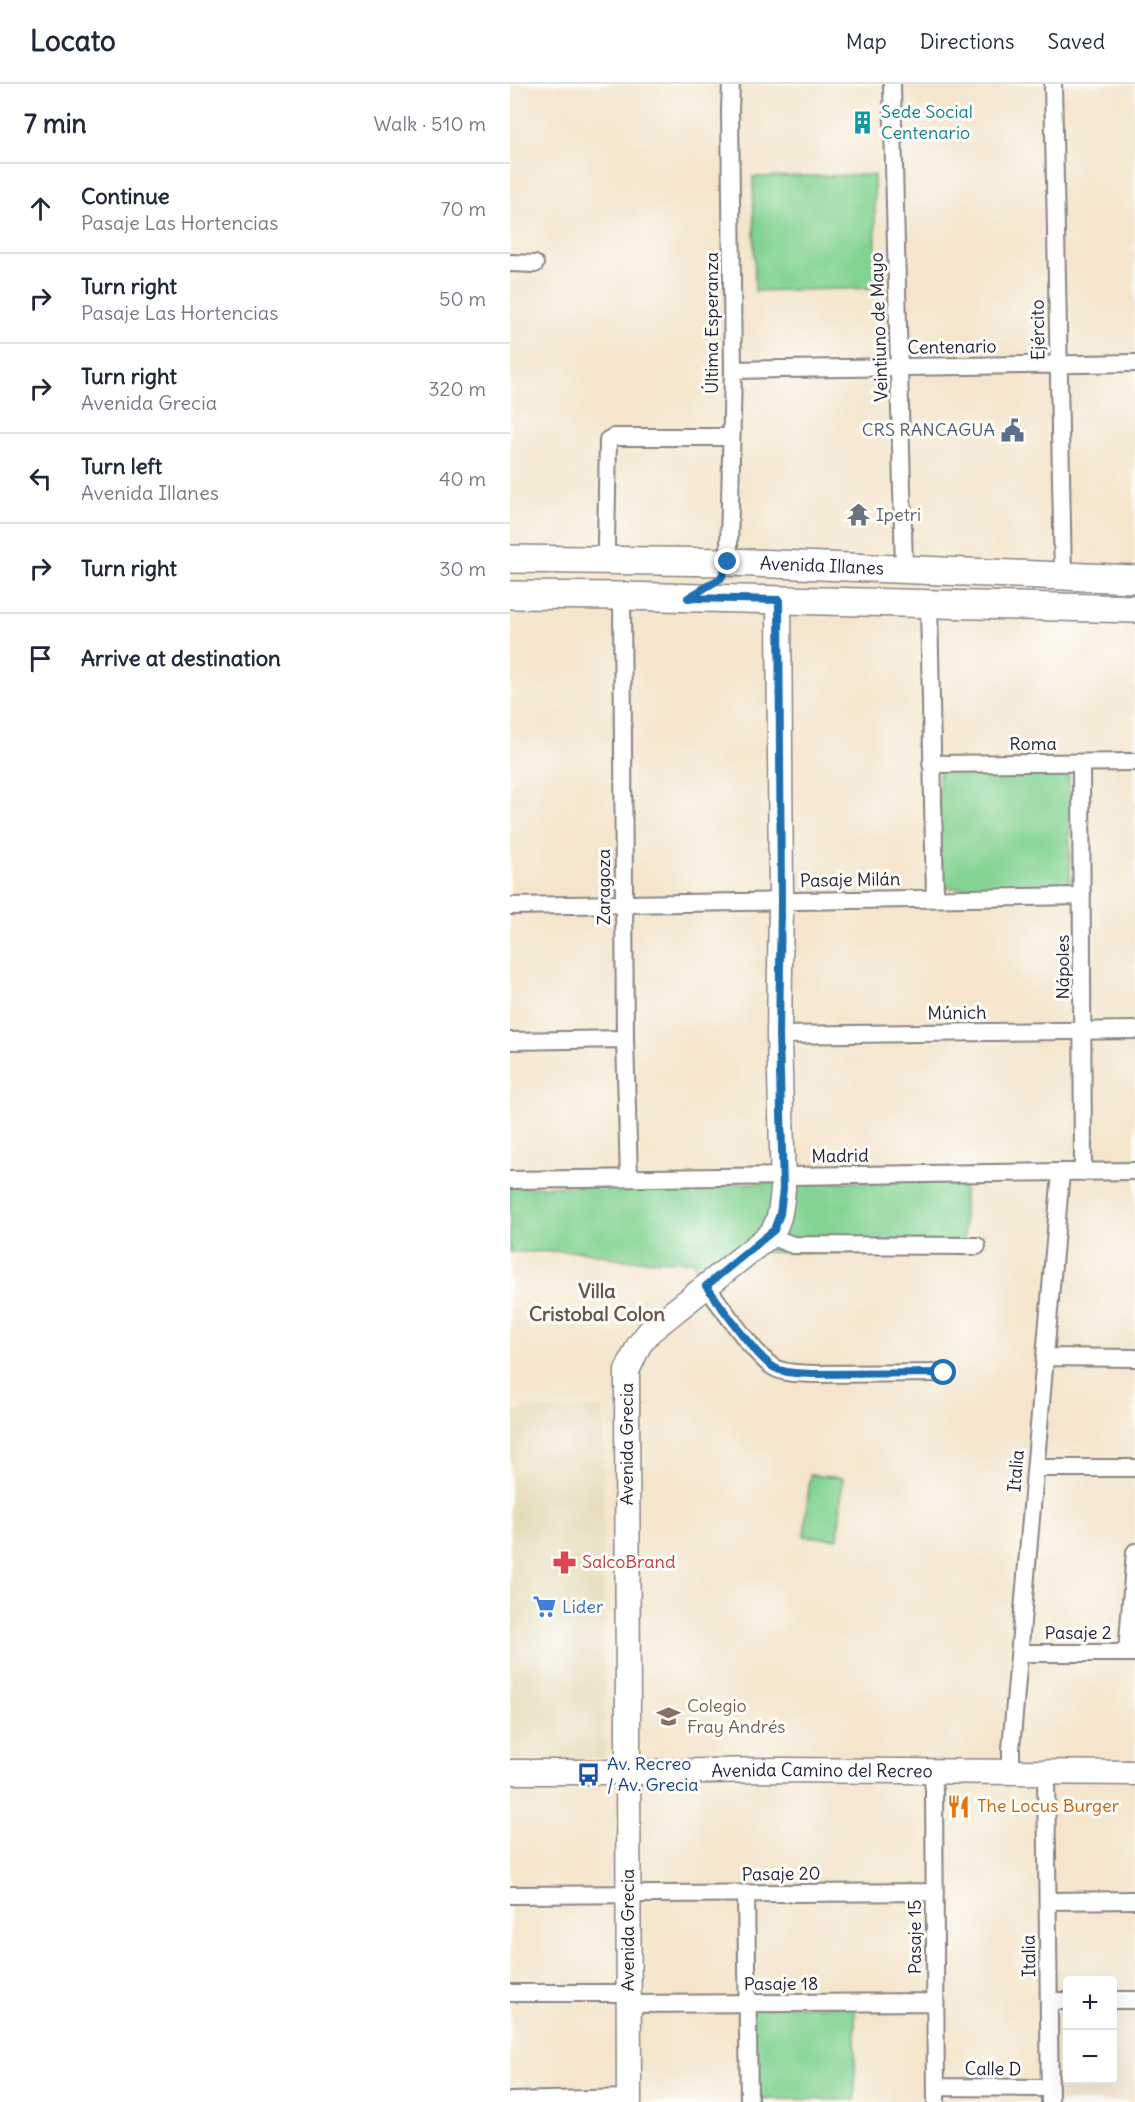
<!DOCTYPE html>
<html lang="en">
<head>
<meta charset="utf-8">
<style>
	:root { --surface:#fff; --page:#f6f6f7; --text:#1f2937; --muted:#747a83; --line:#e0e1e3 }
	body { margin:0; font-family:Delius,sans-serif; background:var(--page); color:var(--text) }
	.controls { position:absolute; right:18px; bottom:18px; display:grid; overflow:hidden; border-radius:6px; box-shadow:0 6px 24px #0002 }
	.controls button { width:54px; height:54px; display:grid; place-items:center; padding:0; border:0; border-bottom:2px solid var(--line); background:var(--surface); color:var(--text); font:30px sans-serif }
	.stop { position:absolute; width:18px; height:18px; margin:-14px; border:4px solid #1f6fb2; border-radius:50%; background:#fff }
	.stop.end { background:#1f6fb2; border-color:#fff; box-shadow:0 2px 6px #0008 }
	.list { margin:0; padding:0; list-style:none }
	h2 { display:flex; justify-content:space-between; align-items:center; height:78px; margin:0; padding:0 24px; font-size:26px }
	h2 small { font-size:20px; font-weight:400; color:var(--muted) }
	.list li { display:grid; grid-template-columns:39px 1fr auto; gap:18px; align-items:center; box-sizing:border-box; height:90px; padding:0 24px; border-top:2px solid var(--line) }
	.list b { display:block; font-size:22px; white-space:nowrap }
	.list p { margin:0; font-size:20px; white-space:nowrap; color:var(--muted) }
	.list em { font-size:20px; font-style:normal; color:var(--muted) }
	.icon { flex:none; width:33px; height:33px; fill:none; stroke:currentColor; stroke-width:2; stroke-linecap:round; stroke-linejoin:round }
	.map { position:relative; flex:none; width:625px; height:2018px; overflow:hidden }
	header { display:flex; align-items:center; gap:36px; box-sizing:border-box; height:84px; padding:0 30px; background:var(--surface); border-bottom:2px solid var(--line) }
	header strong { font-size:28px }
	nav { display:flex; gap:33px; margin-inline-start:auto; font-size:21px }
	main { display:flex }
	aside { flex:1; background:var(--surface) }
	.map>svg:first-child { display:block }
	.built { fill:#e5dbba }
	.green { fill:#83d393; stroke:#527a67; stroke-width:1.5 }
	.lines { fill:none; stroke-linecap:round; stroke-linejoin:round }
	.street-casing { stroke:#8b8484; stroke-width:20 }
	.secondary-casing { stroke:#8b8484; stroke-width:27 }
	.primary-casing { stroke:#8b8484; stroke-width:30 }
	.street { stroke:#fff; stroke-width:16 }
	.secondary { stroke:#fff; stroke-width:24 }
	.primary { stroke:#fff; stroke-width:27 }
	.route { stroke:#1f6fb2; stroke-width:8 }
	.labels { text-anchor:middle; stroke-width:6; stroke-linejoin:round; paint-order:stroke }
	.culture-label { font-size:18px; fill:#0d838f; stroke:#fdfcf7; text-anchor:start }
	.street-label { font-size:18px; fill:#22223b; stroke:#fdfcf7 }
	.service-label { font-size:18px; fill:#4e5e75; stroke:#fdfcf7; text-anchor:end }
	.worship-label { font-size:18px; fill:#5b616d; stroke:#fdfcf7; text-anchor:start }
	.health-label { font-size:18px; fill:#be3a42; stroke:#fdfcf7; text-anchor:start }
	.shop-label { font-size:18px; fill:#366cbe; stroke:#fdfcf7; text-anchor:start }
	.education-label { font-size:18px; fill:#785e54; stroke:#fdfcf7; text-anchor:start }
	.transit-label { font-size:18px; fill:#164399; stroke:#fdfcf7; text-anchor:start }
	.food-label { font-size:18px; fill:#c56008; stroke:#fdfcf7; text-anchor:start }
	.neighbourhood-label { font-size:20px; font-weight:bold; fill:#66564f; stroke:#fdfcf7 }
</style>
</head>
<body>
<header>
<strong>Locato</strong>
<nav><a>Map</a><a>Directions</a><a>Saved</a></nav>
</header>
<main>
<aside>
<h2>7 min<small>Walk · 510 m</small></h2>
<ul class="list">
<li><svg class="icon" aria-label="ahead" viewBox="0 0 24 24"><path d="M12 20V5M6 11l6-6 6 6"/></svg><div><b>Continue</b><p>Pasaje Las Hortencias</p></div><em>70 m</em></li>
<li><svg class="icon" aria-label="right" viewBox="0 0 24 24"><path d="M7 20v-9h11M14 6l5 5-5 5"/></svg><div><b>Turn right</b><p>Pasaje Las Hortencias</p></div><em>50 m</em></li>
<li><svg class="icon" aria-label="right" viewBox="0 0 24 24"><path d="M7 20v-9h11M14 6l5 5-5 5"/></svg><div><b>Turn right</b><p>Avenida Grecia</p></div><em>320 m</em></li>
<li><svg class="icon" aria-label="left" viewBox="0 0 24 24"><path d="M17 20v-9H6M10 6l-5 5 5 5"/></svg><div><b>Turn left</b><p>Avenida Illanes</p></div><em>40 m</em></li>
<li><svg class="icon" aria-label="right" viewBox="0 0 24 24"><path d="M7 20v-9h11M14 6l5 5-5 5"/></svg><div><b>Turn right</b></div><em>30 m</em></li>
<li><svg class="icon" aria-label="arrive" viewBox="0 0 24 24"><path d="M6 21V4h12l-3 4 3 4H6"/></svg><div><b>Arrive at destination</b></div></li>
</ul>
</aside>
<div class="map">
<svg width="625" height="2018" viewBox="0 0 625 2018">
	<rect width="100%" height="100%" fill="#fdfcf7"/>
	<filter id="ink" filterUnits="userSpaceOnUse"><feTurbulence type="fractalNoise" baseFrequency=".0167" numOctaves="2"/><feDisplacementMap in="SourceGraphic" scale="12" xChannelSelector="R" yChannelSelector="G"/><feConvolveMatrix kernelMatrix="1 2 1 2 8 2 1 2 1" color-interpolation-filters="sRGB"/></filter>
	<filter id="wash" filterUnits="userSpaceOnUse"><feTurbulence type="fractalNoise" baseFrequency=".008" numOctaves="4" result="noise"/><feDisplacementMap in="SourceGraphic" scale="24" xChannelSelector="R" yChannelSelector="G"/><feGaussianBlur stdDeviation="1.35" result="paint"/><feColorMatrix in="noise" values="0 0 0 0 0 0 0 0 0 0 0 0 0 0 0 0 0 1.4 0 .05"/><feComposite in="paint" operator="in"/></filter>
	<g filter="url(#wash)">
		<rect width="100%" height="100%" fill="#f4e5cc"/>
		<!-- built -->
		<path class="built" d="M93,1324L94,1674L0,1676V1326Z"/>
		<!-- green -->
		<path class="green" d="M364,91L367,204L245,207L243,93Z
			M559,686L560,803L430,804L429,687Z
			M454,1096V1169L229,1168L198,1192L181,1177L114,1176L72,1167L0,1168V1103Z
			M300,1391L333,1394L328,1455L294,1452Z
			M242,1921L345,1922V2016L242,2015Z"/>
	</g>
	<g filter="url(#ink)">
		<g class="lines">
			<defs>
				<path id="street" d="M382,0L394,485
					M543,0L553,492
					M0,179L25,180
					M223,286L625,279
					M97,477L96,460L98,356L104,353H221
					M218,478L219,464L223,286L220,26L221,0
					M112,512L115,955L119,1094
					M419,520L425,814
					M571,679L573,1088
					M421,680L625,678
					M0,822L572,812
					M269,951L625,946
					M0,957L115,955
					M0,1096L625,1087
					M259,1152L283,1161L467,1162
					M196,1202C211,1221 246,1274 265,1284C276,1290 290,1289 302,1290L434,1289
					M536,1273L625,1274
					M526,1384H625
					M511,1569H625
					M617,1569L625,1468
					M422,1687L424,1706L426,2018
					M501,1688V1665L551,1088
					M536,1689L540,2018
					M236,1810L239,2018
					M0,1811L425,1808
					M538,1817L625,1816
					M0,1909H118
					M602,1916H625
					M539,1917H558
					M118,1920L425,1918
					M426,2003L540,2004
					M0,2017L119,2014"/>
				<g id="secondary">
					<path id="s1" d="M0,1688H132L268,1686L625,1689"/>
					<path d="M119,2018L117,1287L129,1261L140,1247L259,1152C271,1138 271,1122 273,1105L269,951L271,817L269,516"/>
				</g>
				<g id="primary">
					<path id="s2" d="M0,475L218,478L625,495"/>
					<path d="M0,511L112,512L625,525"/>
				</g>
			</defs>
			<!-- street casing -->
			<use href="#street" class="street-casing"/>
			<!-- secondary casing -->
			<use href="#secondary" class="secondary-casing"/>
			<!-- primary casing -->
			<use href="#primary" class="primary-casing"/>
			<!-- street -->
			<use href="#street" class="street"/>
			<!-- secondary -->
			<use href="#secondary" class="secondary"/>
			<!-- primary -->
			<use href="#primary" class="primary"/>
		</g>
	</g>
	<g class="lines" filter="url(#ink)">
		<!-- route -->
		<path class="route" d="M218,478L211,494L178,514L269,516L271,817L269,951L273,1105L270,1130L264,1146L196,1202C211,1221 246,1274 265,1284C276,1290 290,1289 302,1290L434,1289"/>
	</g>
	<!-- icons -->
	<defs>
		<symbol id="building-bare" viewBox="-9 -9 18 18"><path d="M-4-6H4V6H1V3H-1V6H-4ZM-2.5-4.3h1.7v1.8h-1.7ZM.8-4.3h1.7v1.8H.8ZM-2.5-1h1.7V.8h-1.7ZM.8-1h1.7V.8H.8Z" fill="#0f9aa8" stroke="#fdfcf7" stroke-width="2.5" paint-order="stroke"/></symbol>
		<symbol id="civic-bare" viewBox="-9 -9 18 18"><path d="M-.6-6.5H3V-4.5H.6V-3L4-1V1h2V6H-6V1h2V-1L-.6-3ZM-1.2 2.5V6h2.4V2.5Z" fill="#5c6f8a" stroke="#fdfcf7" stroke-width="2.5" paint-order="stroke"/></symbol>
		<symbol id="temple-bare" viewBox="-9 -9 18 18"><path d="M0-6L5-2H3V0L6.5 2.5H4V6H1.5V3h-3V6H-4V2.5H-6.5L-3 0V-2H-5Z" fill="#6b7280" stroke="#fdfcf7" stroke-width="2.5" paint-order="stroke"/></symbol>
		<symbol id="pharmacy-bare" viewBox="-9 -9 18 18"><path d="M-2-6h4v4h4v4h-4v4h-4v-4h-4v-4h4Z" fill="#e0444e" stroke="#fdfcf7" stroke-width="2.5" paint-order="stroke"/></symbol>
		<symbol id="supermarket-bare" viewBox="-9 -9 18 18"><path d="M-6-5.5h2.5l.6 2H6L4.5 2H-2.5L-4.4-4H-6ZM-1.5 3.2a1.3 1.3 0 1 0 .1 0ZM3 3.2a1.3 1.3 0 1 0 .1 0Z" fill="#3f7fe0" stroke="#fdfcf7" stroke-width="2.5" paint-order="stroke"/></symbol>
		<symbol id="school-bare" viewBox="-9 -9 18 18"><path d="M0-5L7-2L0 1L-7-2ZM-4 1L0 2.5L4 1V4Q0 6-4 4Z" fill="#8d6e63" stroke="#fdfcf7" stroke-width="2.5" paint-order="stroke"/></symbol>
		<symbol id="bus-bare" viewBox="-9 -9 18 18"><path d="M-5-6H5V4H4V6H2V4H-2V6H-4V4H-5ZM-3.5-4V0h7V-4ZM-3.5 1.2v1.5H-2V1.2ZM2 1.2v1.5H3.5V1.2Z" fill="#1a4fb4" stroke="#fdfcf7" stroke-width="2.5" paint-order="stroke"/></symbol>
		<symbol id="restaurant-bare" viewBox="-9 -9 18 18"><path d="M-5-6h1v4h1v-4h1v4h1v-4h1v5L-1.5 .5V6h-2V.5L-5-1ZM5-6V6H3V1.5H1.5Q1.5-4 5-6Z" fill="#e8710a" stroke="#fdfcf7" stroke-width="2.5" paint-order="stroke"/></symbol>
	</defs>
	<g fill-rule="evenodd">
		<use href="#building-bare" x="336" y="22" width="33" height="33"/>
		<use href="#civic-bare" x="486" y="330" width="33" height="33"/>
		<use href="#temple-bare" x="332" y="414" width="33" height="33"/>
		<use href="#pharmacy-bare" x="38" y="1462" width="33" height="33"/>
		<use href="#supermarket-bare" x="18" y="1506" width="33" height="33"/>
		<use href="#school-bare" x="142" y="1616" width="33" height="33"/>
		<use href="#bus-bare" x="62" y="1674" width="33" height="33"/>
		<use href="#restaurant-bare" x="432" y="1706" width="33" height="33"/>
	</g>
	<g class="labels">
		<!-- culture labels -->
		<g class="culture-label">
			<text x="371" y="34">Sede Social<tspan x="371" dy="21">Centenario</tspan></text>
		</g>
		<!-- street labels -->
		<g class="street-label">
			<text transform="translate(202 239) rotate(-90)" y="6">Última Esperanza</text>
			<text transform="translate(369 243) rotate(-92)" y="6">Veintiuno de Mayo</text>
			<text transform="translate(528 246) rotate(-91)" y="6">Ejército</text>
			<text transform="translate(442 263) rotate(-1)" y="6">Centenario</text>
			<text dy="6" stroke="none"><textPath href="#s2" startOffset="312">Avenida Illanes</textPath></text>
			<text x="523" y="666">Roma</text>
			<text transform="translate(340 796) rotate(-1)" y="6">Pasaje Milán</text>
			<text transform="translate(94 803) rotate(-90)" y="6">Zaragoza</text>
			<text transform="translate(553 883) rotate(-90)" y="6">Nápoles</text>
			<text transform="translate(447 929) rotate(-1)" y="6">Múnich</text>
			<text transform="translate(330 1072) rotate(-1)" y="6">Madrid</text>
			<text transform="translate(117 1360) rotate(-90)" y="6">Avenida Grecia</text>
			<text transform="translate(506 1387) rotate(-85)" y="6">Italia</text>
			<text x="568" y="1555">Pasaje 2</text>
			<text dy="6" stroke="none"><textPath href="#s1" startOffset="312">Avenida Camino del Recreo</textPath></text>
			<text transform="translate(271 1790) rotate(-1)" y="6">Pasaje 20</text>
			<text transform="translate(118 1846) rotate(-90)" y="6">Avenida Grecia</text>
			<text transform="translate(405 1853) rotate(-90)" y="6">Pasaje 15</text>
			<text transform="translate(519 1872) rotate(-91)" y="6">Italia</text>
			<text x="271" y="1906">Pasaje 18</text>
			<text transform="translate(483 1985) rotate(1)" y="6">Calle D</text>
		</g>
		<!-- service labels -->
		<g class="service-label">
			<text x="485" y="352">CRS RANCAGUA</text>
		</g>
		<!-- worship labels -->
		<g class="worship-label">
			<text x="366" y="437">Ipetri</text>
		</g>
		<!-- health labels -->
		<g class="health-label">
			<text x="72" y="1484">SalcoBrand</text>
		</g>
		<!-- shop labels -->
		<g class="shop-label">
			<text x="52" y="1529">Lider</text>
		</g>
		<!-- education labels -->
		<g class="education-label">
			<text x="177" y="1628">Colegio<tspan x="177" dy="21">Fray Andrés</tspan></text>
		</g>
		<!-- transit labels -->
		<g class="transit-label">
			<text x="97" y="1686">Av. Recreo<tspan x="97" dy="21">/ Av. Grecia</tspan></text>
		</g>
		<!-- food labels -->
		<g class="food-label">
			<text x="467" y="1728">The Locus Burger</text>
		</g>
		<!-- neighbourhood labels -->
		<g class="neighbourhood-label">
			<text x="87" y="1214">Villa<tspan x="87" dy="23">Cristobal Colon</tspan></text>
		</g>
	</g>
</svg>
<div class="controls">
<button>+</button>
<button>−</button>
</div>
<div class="stop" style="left:434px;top:1289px"></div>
<div class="stop end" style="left:218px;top:478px"></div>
</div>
</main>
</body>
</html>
